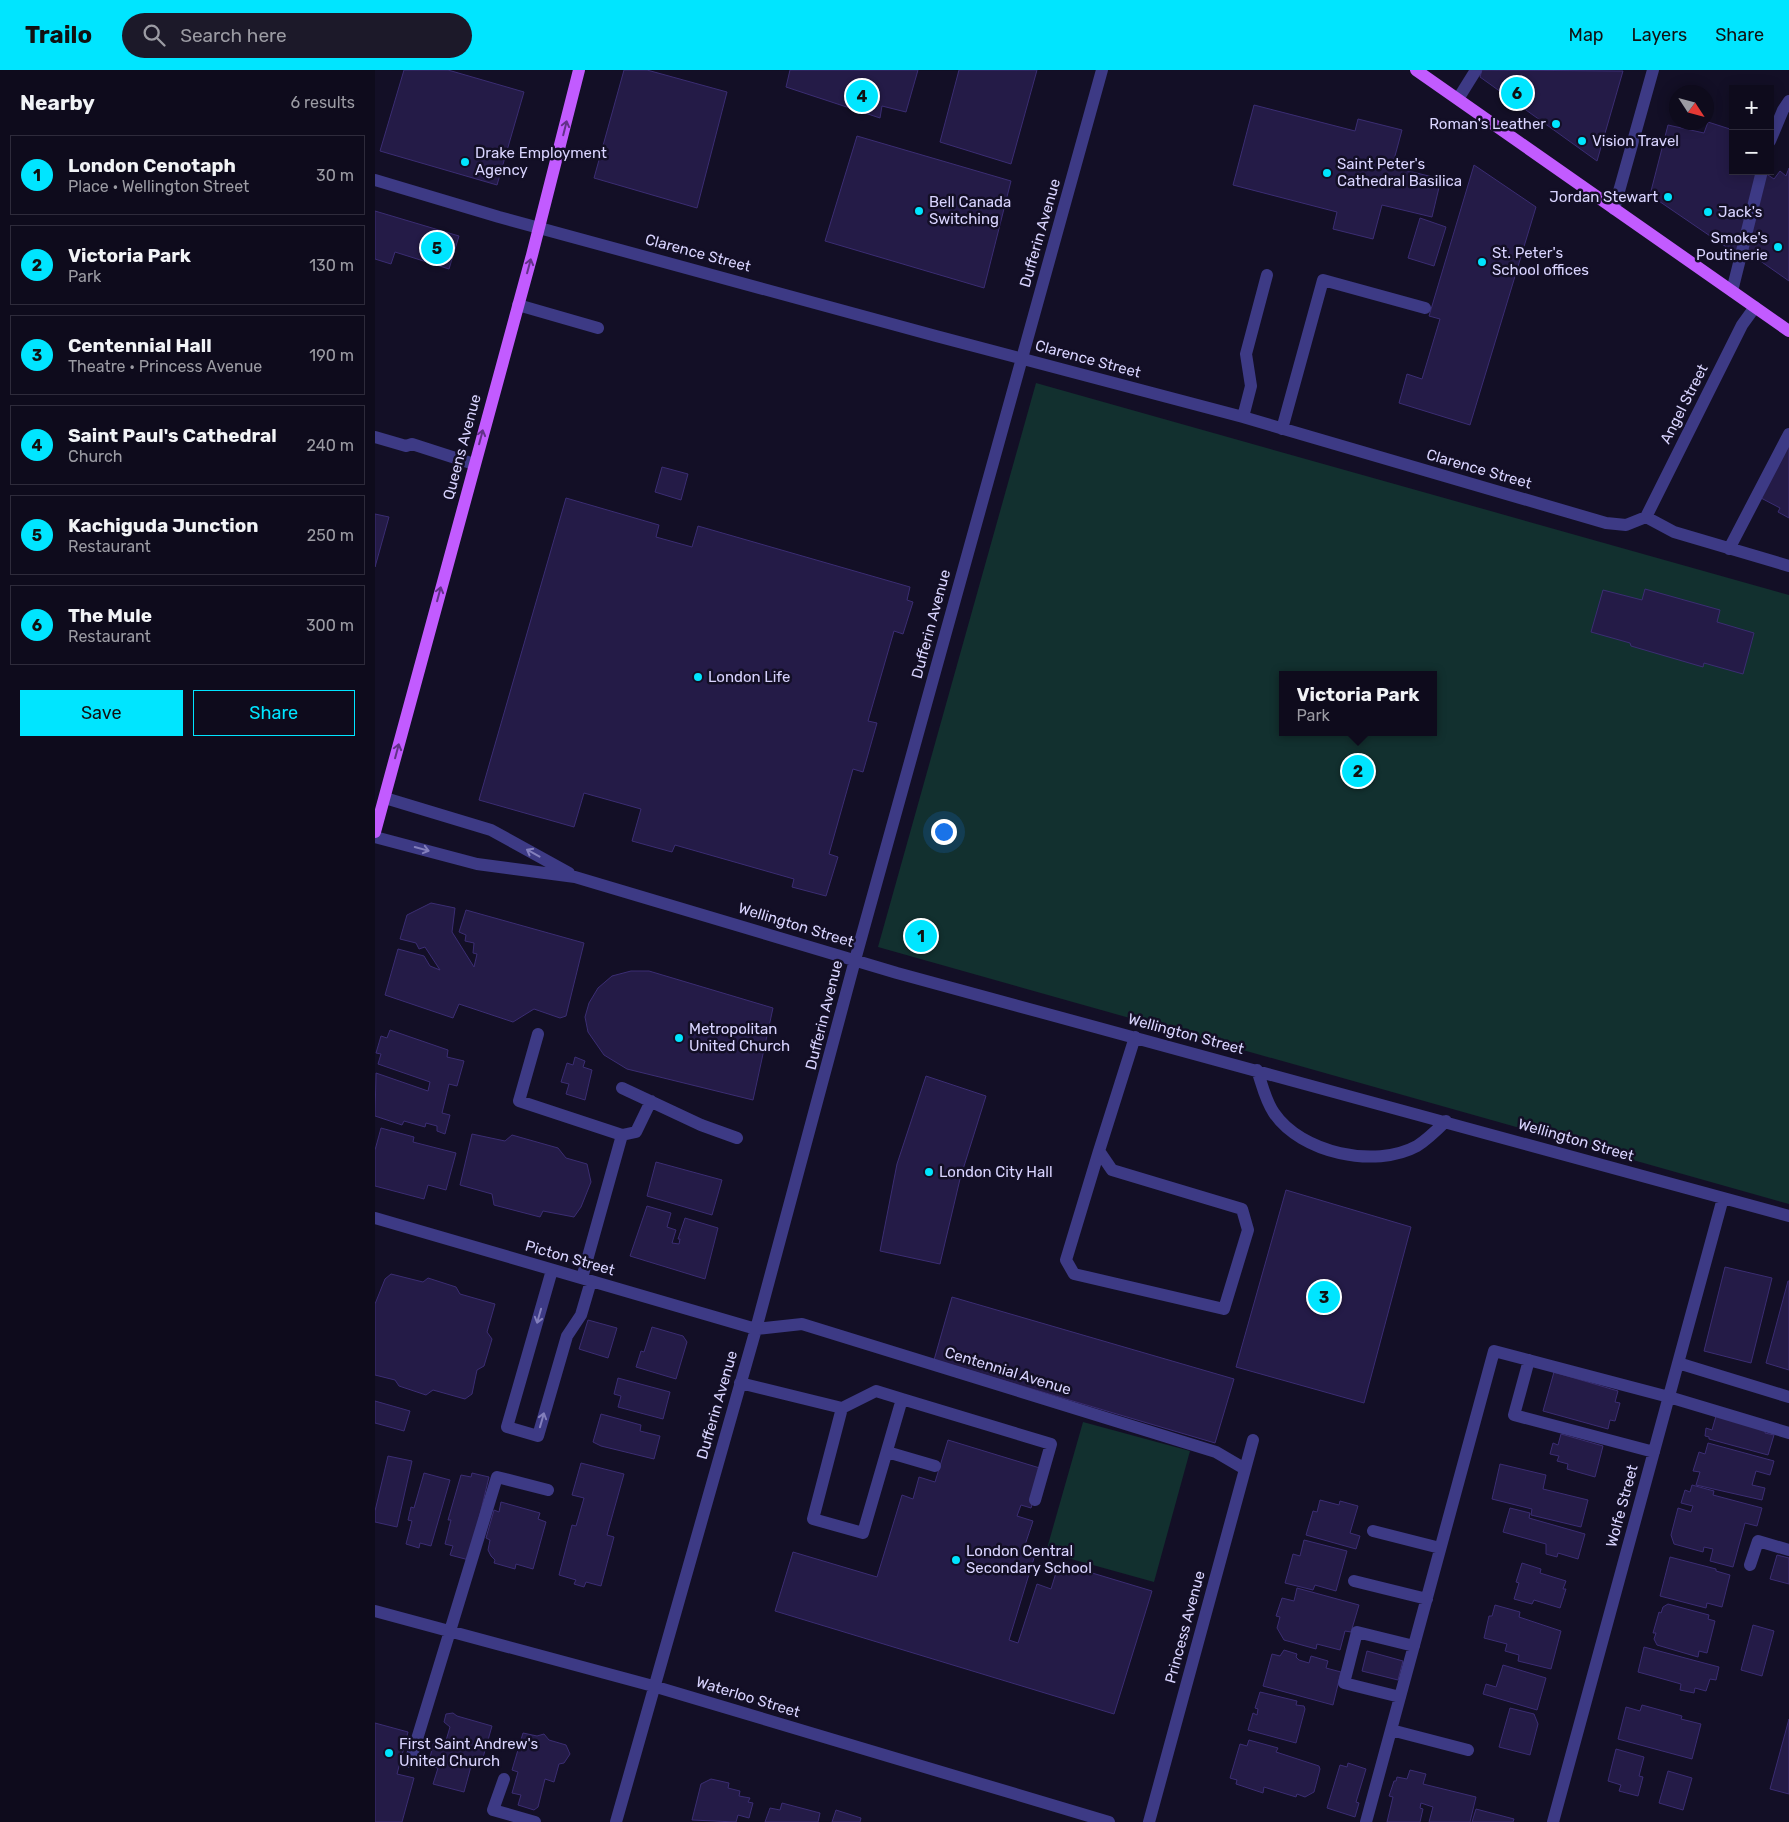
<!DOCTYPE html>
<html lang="en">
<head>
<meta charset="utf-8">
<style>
	:root { --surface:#0e0b1c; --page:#1c1929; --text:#f1f3f6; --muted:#9b9ba3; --line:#2e2b3b; --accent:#00e5ff }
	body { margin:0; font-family:Rubik,sans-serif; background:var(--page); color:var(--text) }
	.controls { position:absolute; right:15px; top:15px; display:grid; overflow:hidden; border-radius:0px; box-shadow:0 2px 12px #0003 }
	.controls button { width:45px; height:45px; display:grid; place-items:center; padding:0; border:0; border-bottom:1px solid var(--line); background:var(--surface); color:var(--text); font:25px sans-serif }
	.compass { position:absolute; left:1294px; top:15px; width:45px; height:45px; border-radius:50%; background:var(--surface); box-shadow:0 2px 12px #0003; rotate:126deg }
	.you { position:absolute; left:568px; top:761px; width:18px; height:18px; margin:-12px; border:4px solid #fff; border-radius:50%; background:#1a73e8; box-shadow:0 0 0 8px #1a73e833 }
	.badge { display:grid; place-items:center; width:32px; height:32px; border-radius:50%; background:var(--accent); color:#111; font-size:16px; font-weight:700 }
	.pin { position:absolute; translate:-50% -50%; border:2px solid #fff; box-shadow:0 1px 5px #0006 }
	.popup { position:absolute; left:904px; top:601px; width:158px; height:65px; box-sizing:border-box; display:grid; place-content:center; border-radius:0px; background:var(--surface); filter:drop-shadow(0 1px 4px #0005); font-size:16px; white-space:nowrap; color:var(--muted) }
	.popup b { font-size:19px; color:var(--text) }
	.popup::after { content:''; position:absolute; left:50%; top:100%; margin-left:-10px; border:10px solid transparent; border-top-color:var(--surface) }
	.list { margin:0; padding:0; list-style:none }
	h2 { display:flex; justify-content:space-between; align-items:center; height:65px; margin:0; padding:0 20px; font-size:21px }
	h2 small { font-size:16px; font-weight:400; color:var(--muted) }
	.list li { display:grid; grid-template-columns:32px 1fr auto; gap:15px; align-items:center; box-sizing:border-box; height:80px; margin:0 10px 10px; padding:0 10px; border:1px solid var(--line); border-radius:0px }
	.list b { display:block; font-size:19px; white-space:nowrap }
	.list p { margin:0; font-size:16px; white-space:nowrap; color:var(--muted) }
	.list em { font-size:16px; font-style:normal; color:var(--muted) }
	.actions { display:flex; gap:10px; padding:15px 20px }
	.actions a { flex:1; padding:11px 0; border:1px solid var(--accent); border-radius:0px; text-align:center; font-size:18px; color:var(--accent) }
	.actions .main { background:var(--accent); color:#111 }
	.icon { flex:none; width:28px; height:28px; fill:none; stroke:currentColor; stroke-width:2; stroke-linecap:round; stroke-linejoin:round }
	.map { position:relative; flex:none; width:1414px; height:1752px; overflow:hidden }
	header { display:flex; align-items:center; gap:30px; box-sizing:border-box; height:70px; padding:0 25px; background:var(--accent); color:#111 }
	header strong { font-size:24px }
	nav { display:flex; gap:28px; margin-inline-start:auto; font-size:18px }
	.search { width:350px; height:45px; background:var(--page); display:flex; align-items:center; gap:12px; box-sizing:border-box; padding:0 18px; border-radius:28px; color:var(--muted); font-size:19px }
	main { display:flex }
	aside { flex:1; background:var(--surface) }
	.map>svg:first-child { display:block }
	.green { fill:#12302f; fill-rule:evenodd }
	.building { fill:#241b47; stroke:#3b2d73 }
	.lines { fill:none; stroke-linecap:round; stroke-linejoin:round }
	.minor { stroke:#3d3a85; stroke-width:12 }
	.major { stroke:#c25bff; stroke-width:12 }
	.oneway { stroke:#623188 }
	.oneway2 { stroke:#837fbc }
	.poi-dot { fill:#00e5ff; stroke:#130f26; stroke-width:2 }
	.labels { text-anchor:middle; stroke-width:5; stroke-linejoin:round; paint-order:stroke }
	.poi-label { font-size:15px; fill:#d9d4ff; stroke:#130f26; text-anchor:start }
	.street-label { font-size:15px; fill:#d9d4ff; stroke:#130f26 }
</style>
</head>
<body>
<header>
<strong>Trailo</strong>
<div class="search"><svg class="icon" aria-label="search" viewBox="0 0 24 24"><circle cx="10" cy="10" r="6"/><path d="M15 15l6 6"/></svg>Search here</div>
<nav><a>Map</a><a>Layers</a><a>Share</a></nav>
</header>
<main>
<aside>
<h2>Nearby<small>6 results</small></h2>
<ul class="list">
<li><span class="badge">1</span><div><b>London Cenotaph</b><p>Place · Wellington Street</p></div><em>30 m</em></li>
<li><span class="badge">2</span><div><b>Victoria Park</b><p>Park</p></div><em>130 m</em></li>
<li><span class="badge">3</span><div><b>Centennial Hall</b><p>Theatre · Princess Avenue</p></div><em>190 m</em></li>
<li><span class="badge">4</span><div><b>Saint Paul's Cathedral</b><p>Church</p></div><em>240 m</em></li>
<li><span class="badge">5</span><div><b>Kachiguda Junction</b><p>Restaurant</p></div><em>250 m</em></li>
<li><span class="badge">6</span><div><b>The Mule</b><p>Restaurant</p></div><em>300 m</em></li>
</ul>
<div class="actions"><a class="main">Save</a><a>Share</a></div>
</aside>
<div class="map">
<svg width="1414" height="1752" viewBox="0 0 1414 1752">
	<rect width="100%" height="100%" fill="#130f26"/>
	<!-- green -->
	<path class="green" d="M661,313L1414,525V1134L503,877ZM908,605H1058V662H908Z
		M708,1352L815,1381L779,1512L671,1482Z"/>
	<!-- building -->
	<path class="building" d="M29,0H73L149,22L122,115L5,81Z
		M249,0H272L352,22L322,138L219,108Z
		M415,0H543L531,42L507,36L505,48L411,17Z
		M584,0H662L636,94L565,72Z
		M1107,0L1248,1L1222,91L1105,7Z
		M879,35L980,61L983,49L1027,60L1017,97L1066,109L1057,147L1007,135L998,169L958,159L962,142L858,115Z
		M1333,52L1358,60V101H1383L1363,185L1275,125L1293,55L1329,63Z
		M482,66L636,111L609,218L450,171Z
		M1099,95L1161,137L1095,355L1024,333L1032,304L1047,309L1065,249L1054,246Z
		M1414,98V211L1371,181L1390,103L1399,109L1405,101L1411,106Z
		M0,141L84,166L74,199L20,182L16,194L0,189Z
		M1045,148L1071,157L1059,196L1033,188Z
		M1414,375V448L1403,442L1405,438L1386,428Z
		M287,397L313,404L306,430L280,422Z
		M191,428L284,455L281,467L317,477L323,456L535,517L532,530L538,532L528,564L519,561L493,651L502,653L488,702L478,699L454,784L463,787L451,826L417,817L419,809L300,775L297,782L257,771L266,739L209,723L199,757L104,730Z
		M0,444L14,447L0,497Z
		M1270,519L1345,540L1342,552L1379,563L1368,604L1329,593L1328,597L1256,576L1255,573L1216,562L1228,520L1267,530Z
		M56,833L80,838L77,862L99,897L102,884L98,883L99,873L90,871L91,865L84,862L91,840L209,873L191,946L185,948L159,939L138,952L84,934L78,948L10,925L23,879L49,886L55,896L65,900L50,877L44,879L41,873L25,869L32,845Z
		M256,901H274L398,938L378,1030L252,999L229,985L213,962L210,947L214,933L223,918L237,906Z
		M15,960L73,980L72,987L89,991L82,1016L74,1014L67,1043L75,1045L70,1064L62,1061V1056L51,1053L50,1057L29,1051L27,1055L0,1046L1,1003L53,1021L55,1012L3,994L6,984L1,983L6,966L12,968Z
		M200,987L210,991L208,997L217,1000L210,1030L191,1024L194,1014L186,1012L192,993L198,995Z
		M551,1006L611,1026L585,1109L565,1194L505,1181L522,1094Z
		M6,1058L39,1067L38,1072L81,1083L71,1120L53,1115L49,1129L0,1116V1080Z
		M97,1064L130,1071L137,1065L183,1078L191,1088L212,1094L216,1112L206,1137L199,1147L168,1141L165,1147L119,1135L117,1124L85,1115Z
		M281,1092L347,1110L337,1145L272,1126Z
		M911,1120L1036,1157L989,1333L861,1297Z
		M272,1136L296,1143L292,1157L301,1160L297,1173L304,1174L305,1169H303L310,1148L343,1158L330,1209L255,1186Z
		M1350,1197L1397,1208L1376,1293L1329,1281Z
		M16,1204L48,1212L53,1208L81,1217L85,1224L120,1234L112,1262L117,1269L109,1296L102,1300L97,1324L90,1329L58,1320L51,1325L24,1316L20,1310L0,1305V1234L10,1209Z
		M1413,1211H1414V1300L1391,1293Z
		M577,1227L859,1309L840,1373L559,1290Z
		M213,1250L242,1258L233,1288L204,1279Z
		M277,1257L308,1266L312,1272L301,1309L261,1297L266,1281L269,1282Z
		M1179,1302L1243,1321L1240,1332L1245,1333L1240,1351L1235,1350L1233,1359L1168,1341Z
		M243,1308L295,1322L288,1349L243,1337L246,1326L239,1324Z
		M0,1331L35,1341L29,1361L0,1353Z
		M226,1344L266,1355L265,1361L285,1366L279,1389L226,1376L218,1372Z
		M1341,1346L1391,1359L1390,1363L1399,1365L1393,1385L1334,1369V1367L1330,1366L1331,1358L1337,1360Z
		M1186,1364L1228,1376L1220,1407L1192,1399L1193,1394L1182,1391L1184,1386L1175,1384L1178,1373L1183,1375Z
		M573,1370L668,1399L656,1438L646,1435L642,1446L658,1451L650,1475L662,1478L634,1570L643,1573L662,1514L676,1519L684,1493L777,1521L739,1644L400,1541L418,1482L502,1507L527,1425L538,1429L544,1407L560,1412Z
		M1333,1373L1399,1391L1395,1405L1381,1401L1377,1415L1390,1418L1387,1430L1321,1415L1325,1402L1318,1401L1324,1382L1330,1384Z
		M13,1386L37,1391L22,1457L0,1452V1441Z
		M206,1393L249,1404L232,1465L239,1467L226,1516L211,1512L209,1517L199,1514L201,1510L184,1505L197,1455L201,1456L209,1428L197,1425Z
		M1125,1394L1171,1405L1168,1419L1213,1430L1206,1457L1156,1445L1157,1439L1117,1429Z
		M49,1403L75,1410L56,1476L45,1473L44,1478L31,1474L37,1451L33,1450L36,1437L39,1438Z
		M97,1403L114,1407L94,1490L75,1485L78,1476L70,1474L76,1450H73L86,1405L96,1407Z
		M1317,1415L1339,1421L1338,1425L1387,1438L1382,1456L1370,1453L1358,1497L1335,1491L1338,1479L1329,1477L1328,1482L1299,1474L1296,1465L1303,1438L1316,1442L1318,1436L1306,1433L1310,1420L1315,1422Z
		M945,1430L964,1435L965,1431L983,1436L975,1463L985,1466L981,1479L931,1465L938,1441L942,1442Z
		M126,1432L165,1443L163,1449L171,1452L158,1499L141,1494L140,1499L119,1493L120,1490L116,1486L113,1480L115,1470L111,1468L119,1440L124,1442Z
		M1135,1438L1155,1443L1154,1448L1210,1464L1203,1489L1183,1483L1182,1487L1171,1484V1474L1128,1462Z
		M929,1470L972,1481L961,1521L940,1515L938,1520L910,1513L918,1484L925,1486Z
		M1402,1485L1414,1488V1514L1395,1509Z
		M1295,1487L1341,1499V1501L1355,1505L1347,1537L1332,1533L1331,1538L1285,1526Z
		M1147,1493L1166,1499L1165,1503L1191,1511L1188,1519H1191L1185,1538L1159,1530L1157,1534L1139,1529L1144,1513L1141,1512Z
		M922,1518L984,1535L976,1562L970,1561L965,1580L942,1574L941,1579L909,1570L902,1558L905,1547L901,1546L907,1528L919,1531Z
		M1293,1534L1334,1545L1333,1549L1340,1551L1332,1583L1324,1581L1323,1587L1282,1575L1279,1569L1281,1563H1278L1284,1542L1286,1543L1288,1537Z
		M1120,1535L1145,1542L1144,1547L1186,1561L1176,1599L1143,1591L1144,1585L1130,1581L1132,1574L1109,1568L1114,1546H1117Z
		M1378,1555L1399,1561L1387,1606L1366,1600Z
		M1269,1577L1344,1597L1341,1610L1335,1609L1331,1621L1320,1618L1319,1623L1305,1620L1306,1614L1263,1602Z
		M909,1580L922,1584L921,1587L924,1590L934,1593L936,1586L953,1591L951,1598L966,1602L958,1635L888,1616L897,1584L905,1586Z
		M992,1581L1028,1591L1023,1610L987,1601Z
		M1128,1595L1171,1608L1162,1640L1108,1624L1111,1614L1121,1617Z
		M885,1622L922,1631L921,1635L929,1636L930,1639L921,1673L873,1660L878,1643L882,1645L883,1639L880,1638Z
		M1267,1635L1307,1646L1306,1649L1326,1654L1317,1689L1243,1669L1251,1637L1265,1641Z
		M1135,1638L1159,1644L1163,1654L1155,1685L1124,1677Z
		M78,1643L82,1646L117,1656L107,1691L98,1689L89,1722L58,1714L63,1698L53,1696L59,1671L70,1674L75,1657L69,1652L71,1644Z
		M1414,1649V1724L1395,1719Z
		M0,1653L33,1662L22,1704L39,1708L27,1752H0Z
		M148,1663L162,1666L169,1664L174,1670L191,1675L195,1684L189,1693L184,1694L179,1712L170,1709L163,1737L159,1740L143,1735L146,1725L137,1723L143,1702L137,1700Z
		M874,1670L903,1678L901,1682L944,1696L945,1699L939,1722L930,1727L922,1724L921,1727L889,1717L888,1723L861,1714L862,1710L855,1708L865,1674L872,1676Z
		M1241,1679L1269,1687L1264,1706L1268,1707L1263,1726L1244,1721L1246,1715L1233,1711Z
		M973,1693L991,1699L981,1732L984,1733L980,1747L952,1738L965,1695L972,1697Z
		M1035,1700L1051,1704L1048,1714L1101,1727L1095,1752H1054L1058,1737L1046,1733L1045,1738L1048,1739L1045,1752H1012L1018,1727L1014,1726L1019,1711H1021L1022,1707L1032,1709Z
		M1293,1701L1317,1708L1308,1740L1284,1733Z
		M336,1709L354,1713L353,1718L365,1721L364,1726L375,1728L373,1732L378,1733L374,1748L363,1745L361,1752L317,1750L326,1714Z
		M407,1733L445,1743L443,1752H390L395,1738L405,1740Z
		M1101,1739L1139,1749L1138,1752H1097Z
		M461,1740L486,1748L485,1752H457Z"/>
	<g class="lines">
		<!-- minor -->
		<path class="minor" d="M1083,29L1101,0
			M1395,71L1408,40L1414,31
			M0,110L124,147L561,266L868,347L1231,453L1251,455L1271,447L1299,462L1414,496
			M1239,139L1278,0
			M1357,221L1387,101
			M143,235L223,258
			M868,347L876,316L871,284L892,205
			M907,359L948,210L1050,238
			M0,367L31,376L37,374L99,394
			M1271,447L1367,255L1380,237
			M1354,479L1414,364
			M10,728L116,760L194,803
			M0,767L102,794L200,807L522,903L1414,1146
			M163,964L144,1031L247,1065L207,1208
			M882,1000C887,1014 890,1030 899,1043C926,1083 1000,1099 1042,1076C1053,1069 1062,1060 1071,1051
			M247,1018L326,1055L362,1068
			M247,1065L261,1062L276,1031
			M724,1081L691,1190L699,1204L849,1239L873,1160L867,1139L737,1100L724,1081L760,967
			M0,1148L381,1259L427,1254L841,1382L870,1399
			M177,1200L132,1357L163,1366L192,1266L206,1245L216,1211
			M1154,1290L1139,1345L1279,1382
			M1303,1293L1414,1327
			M365,1313L467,1338L438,1449L488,1463L527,1329L501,1321L467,1338
			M527,1329L676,1374L660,1430
			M512,1382L560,1396
			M998,1461L1065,1478
			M1375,1495L1383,1471L1414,1480
			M979,1511L1052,1529
			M0,1541L278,1616L734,1752
			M1025,1627L969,1613L982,1562L1039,1576
			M1016,1660L1119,1281L1294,1327L1414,1363
			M35,1692L122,1407L173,1420
			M129,1709L118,1740L160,1752
			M241,1752L381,1259L480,890L727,0
			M774,1752L878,1370
			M991,1752L1016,1660L1093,1680
			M1178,1752L1348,1128"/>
		<!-- major -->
		<path class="major" d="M1041,0L1414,261
			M0,762L157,185L204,0"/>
	</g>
	<!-- one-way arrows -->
	<defs><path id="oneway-shaft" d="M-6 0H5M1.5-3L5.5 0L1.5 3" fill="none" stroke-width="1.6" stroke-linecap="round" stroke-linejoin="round" transform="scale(1.25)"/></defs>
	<g class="oneway">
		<use href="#oneway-shaft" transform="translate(190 58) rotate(-76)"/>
		<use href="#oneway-shaft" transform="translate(154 196) rotate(-75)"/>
		<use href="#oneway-shaft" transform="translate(106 367) rotate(-75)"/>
		<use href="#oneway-shaft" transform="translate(64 524) rotate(-75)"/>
		<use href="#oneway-shaft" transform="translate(22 681) rotate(-75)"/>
	</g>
	<g class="oneway2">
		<use href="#oneway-shaft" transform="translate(47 779) rotate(15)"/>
		<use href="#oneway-shaft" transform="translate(158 783) rotate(-151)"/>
		<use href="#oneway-shaft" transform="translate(164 1246) rotate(106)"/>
		<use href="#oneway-shaft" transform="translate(167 1350) rotate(-74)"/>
	</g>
	<!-- markers -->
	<g class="poi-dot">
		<circle cx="1181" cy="54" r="5"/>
		<circle cx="1207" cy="71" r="5"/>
		<circle cx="90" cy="92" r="5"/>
		<circle cx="952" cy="103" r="5"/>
		<circle cx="1293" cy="127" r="5"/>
		<circle cx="544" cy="141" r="5"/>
		<circle cx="1333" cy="142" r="5"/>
		<circle cx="1403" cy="177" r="5"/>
		<circle cx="1107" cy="192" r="5"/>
		<circle cx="323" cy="607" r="5"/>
		<circle cx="304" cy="968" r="5"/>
		<circle cx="554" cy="1102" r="5"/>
		<circle cx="581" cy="1490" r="5"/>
		<circle cx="14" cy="1683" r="5"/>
	</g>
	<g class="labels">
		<!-- poi labels -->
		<g class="poi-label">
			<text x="1171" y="59" text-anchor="end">Roman's Leather</text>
			<text x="1217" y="76">Vision Travel</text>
			<text x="100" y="88">Drake Employment<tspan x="100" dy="17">Agency</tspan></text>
			<text x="962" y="99">Saint Peter's<tspan x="962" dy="17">Cathedral Basilica</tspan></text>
			<text x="1283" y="132" text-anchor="end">Jordan Stewart</text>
			<text x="554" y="137">Bell Canada<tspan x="554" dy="17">Switching</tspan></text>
			<text x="1343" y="147">Jack's</text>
			<text x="1393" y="173" text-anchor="end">Smoke's<tspan x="1393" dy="17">Poutinerie</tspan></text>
			<text x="1117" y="188">St. Peter's<tspan x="1117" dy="17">School offices</tspan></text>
			<text x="333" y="612">London Life</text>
			<text x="314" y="964">Metropolitan<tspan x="314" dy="17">United Church</tspan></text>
			<text x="564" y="1107">London City Hall</text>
			<text x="591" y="1486">London Central<tspan x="591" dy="17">Secondary School</tspan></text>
			<text x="24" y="1679">First Saint Andrew's<tspan x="24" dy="17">United Church</tspan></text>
		</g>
		<!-- street labels -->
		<g class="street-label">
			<text transform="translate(665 163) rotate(-74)" y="5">Dufferin Avenue</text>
			<text transform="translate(323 183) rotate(15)" y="5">Clarence Street</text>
			<text transform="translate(713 289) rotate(15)" y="5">Clarence Street</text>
			<text transform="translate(1309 334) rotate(-63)" y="5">Angel Street</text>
			<text transform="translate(87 377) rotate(-75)" y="5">Queens Avenue</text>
			<text transform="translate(1104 399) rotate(16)" y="5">Clarence Street</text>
			<text transform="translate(556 554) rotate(-75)" y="5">Dufferin Avenue</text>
			<text transform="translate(421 855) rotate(17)" y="5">Wellington Street</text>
			<text transform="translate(449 945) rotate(-76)" y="5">Dufferin Avenue</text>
			<text transform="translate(811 964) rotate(15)" y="5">Wellington Street</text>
			<text transform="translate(1201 1070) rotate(16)" y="5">Wellington Street</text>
			<text transform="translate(195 1188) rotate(16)" y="5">Picton Street</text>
			<text transform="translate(633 1301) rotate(17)" y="5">Centennial Avenue</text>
			<text transform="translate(342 1335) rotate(-74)" y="5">Dufferin Avenue</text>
			<text transform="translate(1247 1436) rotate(-75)" y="5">Wolfe Street</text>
			<text transform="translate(810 1557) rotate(-75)" y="5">Princess Avenue</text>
			<text transform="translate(373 1627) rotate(17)" y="5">Waterloo Street</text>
		</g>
	</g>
</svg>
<div class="controls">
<button>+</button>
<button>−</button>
</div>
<svg class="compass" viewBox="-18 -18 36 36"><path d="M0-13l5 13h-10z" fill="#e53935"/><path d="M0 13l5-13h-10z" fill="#9b9ba3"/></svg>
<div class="you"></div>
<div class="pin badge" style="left:546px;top:866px">1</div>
<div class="pin badge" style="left:983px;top:701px">2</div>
<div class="popup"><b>Victoria Park</b>Park</div>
<div class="pin badge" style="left:949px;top:1227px">3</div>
<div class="pin badge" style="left:487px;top:26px">4</div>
<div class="pin badge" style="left:62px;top:178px">5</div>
<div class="pin badge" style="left:1142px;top:23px">6</div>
</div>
</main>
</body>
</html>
